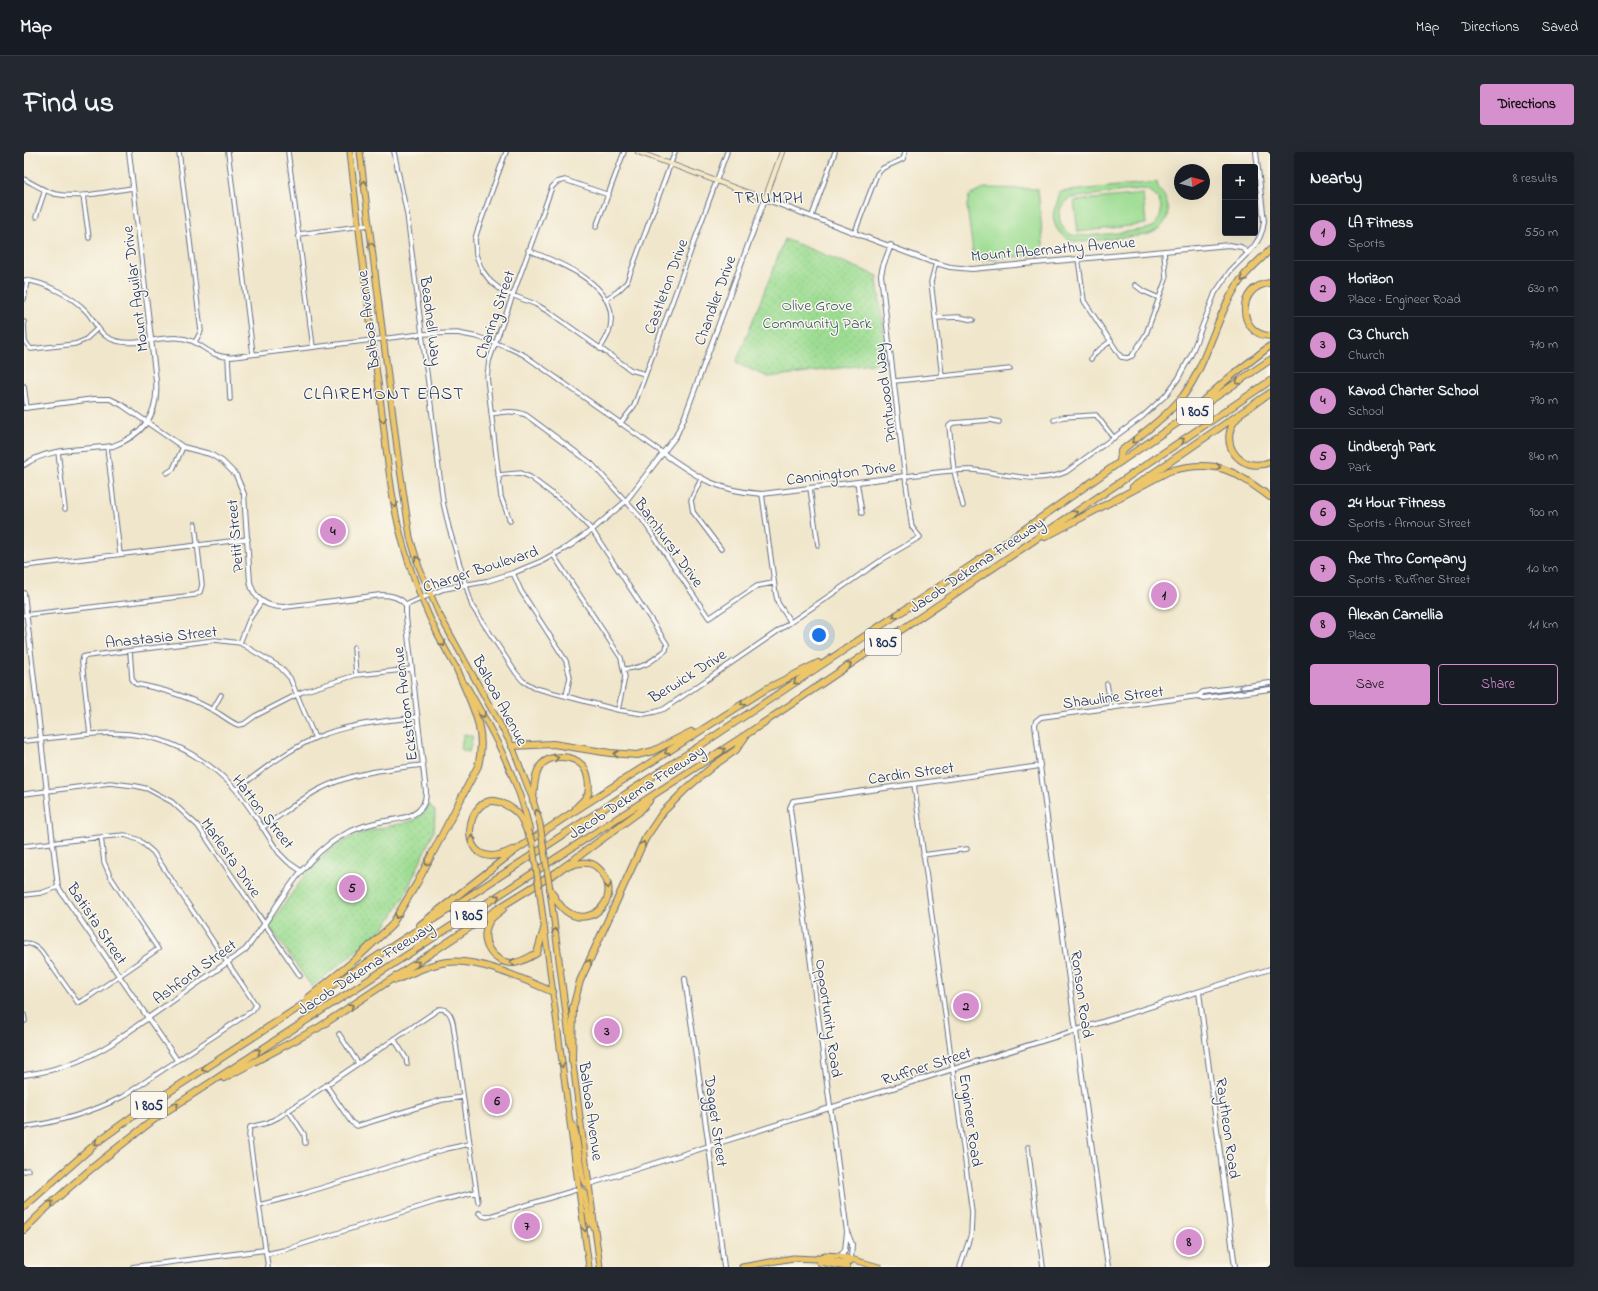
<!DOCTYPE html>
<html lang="en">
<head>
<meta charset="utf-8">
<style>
	:root { --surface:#171b24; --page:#242831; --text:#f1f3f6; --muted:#9ea1a6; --line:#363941; --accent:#d690ce }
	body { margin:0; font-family:"Indie Flower",sans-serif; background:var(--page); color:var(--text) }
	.controls { position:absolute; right:12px; top:12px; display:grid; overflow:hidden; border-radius:4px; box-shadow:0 4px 16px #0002 }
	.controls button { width:36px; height:36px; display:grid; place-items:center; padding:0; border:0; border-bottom:1px solid var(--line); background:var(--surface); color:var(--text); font:20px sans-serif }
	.compass { position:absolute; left:1150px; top:12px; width:36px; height:36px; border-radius:50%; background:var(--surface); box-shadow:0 4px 16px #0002; rotate:83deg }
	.you { position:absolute; left:795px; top:483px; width:14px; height:14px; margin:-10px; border:3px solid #fff; border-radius:50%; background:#1a73e8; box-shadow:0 0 0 6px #1a73e833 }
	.badge { display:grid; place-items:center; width:26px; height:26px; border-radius:50%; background:var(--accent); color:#111; font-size:13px; font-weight:700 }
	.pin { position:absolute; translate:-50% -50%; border:2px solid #fff; box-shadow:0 1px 4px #0006 }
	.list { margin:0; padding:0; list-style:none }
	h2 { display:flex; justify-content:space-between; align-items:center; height:52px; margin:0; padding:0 16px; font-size:17px }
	h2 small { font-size:13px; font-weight:400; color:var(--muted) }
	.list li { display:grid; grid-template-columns:26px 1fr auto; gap:12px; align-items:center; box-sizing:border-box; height:56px; padding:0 16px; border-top:1px solid var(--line) }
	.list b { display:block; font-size:15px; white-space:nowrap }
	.list p { margin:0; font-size:13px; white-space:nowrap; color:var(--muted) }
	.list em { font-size:13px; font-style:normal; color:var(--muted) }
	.actions { display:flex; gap:8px; padding:12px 16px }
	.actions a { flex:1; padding:9px 0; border:1px solid var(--accent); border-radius:4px; text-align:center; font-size:14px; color:var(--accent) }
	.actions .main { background:var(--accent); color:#111 }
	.map { position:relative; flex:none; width:1246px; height:1115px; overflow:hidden; border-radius:4px }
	header { display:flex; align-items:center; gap:24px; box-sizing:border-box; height:56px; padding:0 20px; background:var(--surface); border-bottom:1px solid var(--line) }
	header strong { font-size:19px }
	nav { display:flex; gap:22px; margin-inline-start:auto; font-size:14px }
	.intro { display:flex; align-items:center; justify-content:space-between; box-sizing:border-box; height:96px; padding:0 24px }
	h1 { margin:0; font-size:28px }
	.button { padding:10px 18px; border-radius:4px; background:var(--accent); color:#111; font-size:14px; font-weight:700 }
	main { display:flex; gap:24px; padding:0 24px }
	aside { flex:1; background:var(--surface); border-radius:4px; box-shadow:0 4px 16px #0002 }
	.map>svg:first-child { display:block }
	.grass { fill:#9ddd93; stroke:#5c8678; fill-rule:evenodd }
	.park { fill:url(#park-dots); stroke:#5c8678 }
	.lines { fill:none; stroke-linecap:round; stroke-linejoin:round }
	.minor-casing { stroke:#666f84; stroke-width:5.5 }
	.tertiary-casing { stroke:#666f84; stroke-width:6 }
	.secondary-casing { stroke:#666f84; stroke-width:6 }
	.primary-casing { stroke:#666f84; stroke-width:7 }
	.motorway-casing { stroke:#666f84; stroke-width:8 }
	.minor { stroke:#fff; stroke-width:3.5 }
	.tertiary { stroke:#fff; stroke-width:4 }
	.secondary { stroke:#f7e8c3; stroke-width:4.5 }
	.primary { stroke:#ecc669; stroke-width:5 }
	.motorway { stroke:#ecc669; stroke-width:6 }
	.primary-bridge-casing { stroke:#666f84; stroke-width:7; stroke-linecap:butt }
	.motorway-bridge-casing { stroke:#666f84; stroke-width:8; stroke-linecap:butt }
	.primary-bridge { stroke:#ecc669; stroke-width:5 }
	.motorway-bridge { stroke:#ecc669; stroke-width:6 }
	.oneway { stroke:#797363 }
	.oneway2 { stroke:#8d97ae }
	.labels { text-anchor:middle; stroke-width:3; stroke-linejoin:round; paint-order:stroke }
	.shield { fill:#fbf7ec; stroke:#5e6b89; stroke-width:1 }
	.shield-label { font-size:15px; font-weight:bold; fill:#1b2f5e }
	.street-label { font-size:16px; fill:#1b2f5e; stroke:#fbf7ec }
	.park-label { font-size:16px; fill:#3c5a6b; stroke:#fbf7ec }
	.neighbourhood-label { font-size:17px; letter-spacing:1px; fill:#1b2f5e; stroke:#fbf7ec }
	.quarter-label { font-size:18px; letter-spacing:1px; fill:#1b2f5e; stroke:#fbf7ec }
</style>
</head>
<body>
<header>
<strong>Map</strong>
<nav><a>Map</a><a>Directions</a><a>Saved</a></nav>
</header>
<div class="intro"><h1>Find us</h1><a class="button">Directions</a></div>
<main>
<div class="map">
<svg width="1246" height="1115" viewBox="0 0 1246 1115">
	<defs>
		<pattern id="park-dots" width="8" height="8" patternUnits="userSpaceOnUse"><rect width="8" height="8" fill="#9ddd93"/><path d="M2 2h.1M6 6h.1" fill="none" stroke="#87be81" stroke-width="1.8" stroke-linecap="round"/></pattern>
	</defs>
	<rect width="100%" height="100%" fill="#fbf7ec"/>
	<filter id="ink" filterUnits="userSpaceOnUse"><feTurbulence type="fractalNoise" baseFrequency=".025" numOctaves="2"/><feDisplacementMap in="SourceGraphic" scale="8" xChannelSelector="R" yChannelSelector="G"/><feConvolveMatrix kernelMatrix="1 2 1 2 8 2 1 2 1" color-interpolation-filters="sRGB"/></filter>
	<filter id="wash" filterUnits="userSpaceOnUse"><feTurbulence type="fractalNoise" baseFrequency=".012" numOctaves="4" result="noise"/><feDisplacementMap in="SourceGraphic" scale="16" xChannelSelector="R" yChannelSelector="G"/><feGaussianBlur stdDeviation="0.9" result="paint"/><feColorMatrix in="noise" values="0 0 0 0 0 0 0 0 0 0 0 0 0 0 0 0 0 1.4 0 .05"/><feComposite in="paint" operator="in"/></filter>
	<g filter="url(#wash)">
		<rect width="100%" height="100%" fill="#f0e6cb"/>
		<!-- grass -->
		<path class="grass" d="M1133,30C1134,40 1139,39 1142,48C1149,65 1137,80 1121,83C1105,85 1090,86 1075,88C1067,89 1058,91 1050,89C1040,87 1032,79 1030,69C1027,56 1036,51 1035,40ZM1116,37C1138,37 1145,65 1126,76C1116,79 1057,86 1048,83C1040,80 1035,71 1035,63C1036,55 1040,49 1047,46Z
			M961,36L1014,37L1020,102L950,109L943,54L945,44Z
			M1119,42L1122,72L1054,80L1050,49Z
			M440,582L449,584L445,600L436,597Z"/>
		<!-- park -->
		<path class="park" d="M761,87L854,124L853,129L864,210L744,225L712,211Z
			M405,652L411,659L410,679L379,747L361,775L288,835L245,774C265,746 292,701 324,687C337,681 351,677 365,674C376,672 387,671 397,664C401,661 403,657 405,652Z"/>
	</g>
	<g filter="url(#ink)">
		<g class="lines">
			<defs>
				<path id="minor" d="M155,0L176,171L177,179L171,190
					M204,0L229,202
					M264,0L289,195
					M370,0L383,62L419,350L425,376L448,454L492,521L499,529L511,536L594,558L620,562L631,560L640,557L859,407L896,385L888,375L887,369L881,324C903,322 927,317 949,318C979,321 1013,333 1042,320L1118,265L1141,244L1154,227L1167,203L1191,141L1206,119L1224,101
					M482,0L453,80L451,87L452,103L458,118L467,130L480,140L511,152L525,160L607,218L621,222
					M0,27C10,32 20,39 31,42C57,47 84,39 109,36
					M59,43L65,86
					M788,64L811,0
					M12,65L21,38
					M572,75L600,0
					M831,80L853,22L859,16L879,7L881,0
					M275,82L345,73
					M504,98C533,110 590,130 587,169C587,180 581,188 576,197
					M1054,106L1060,149L1097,205L1103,206L1108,204L1122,182L1142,127L1140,99
					M912,111L907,130L918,224
					M0,128C20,130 48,144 62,159C70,167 73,179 83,185C105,198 132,184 155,186C177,187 184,207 209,205L398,182L433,181L454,185L485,196L500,203L639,301
					M1111,133L1119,139L1135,146
					M0,147L3,128
					M582,147L594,139L603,130L651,0
					M911,166L935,165L949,168
					M0,170L1,190L7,197L51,192L61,188L74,176
					M204,205L206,247
					M1067,207L1072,200L1087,189
					M871,229L986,217
					M0,234L3,256
					M467,262C479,260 490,258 502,263L568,312L618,367L685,466L733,434L749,431
					M1030,268L1039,265L1072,263L1090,286
					M596,272L610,254L703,0
					M83,295L96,402
					M34,300L41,357
					M143,321L149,317L159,295
					M474,323L497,321L506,325L542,352L568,378L643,492L642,498C625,511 622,515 601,517
					M677,327L667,348L669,360L697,397
					M833,330L838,361
					M786,336L794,393
					M738,342L752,443L754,451L766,469
					M939,354L930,319L925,274L929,271L967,268L975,270
					M486,369L477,345L463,225L465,209L528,35L533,30L541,28L585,43
					M530,404L597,506L601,525L594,558
					M0,414L224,387
					M489,421L497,439L542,509L546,525L542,544
					M0,463L171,443L176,440L178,433L171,372
					M216,491L225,468L237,450
					M330,495L332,523
					M106,499L108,527L112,532C139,537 163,544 187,557C196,561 204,569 214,573L220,572L231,564L278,540L332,523L388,517
					M1083,532L1087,556
					M189,557L197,543
					M66,582L58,510L59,505L63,504L191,488L216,491L256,515L266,526L291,586
					M0,589C65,583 119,568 177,608C190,616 202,627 212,638C228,657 241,680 255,701L264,710L277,719
					M890,632L948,1060L947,1082L936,1115
					M212,638C237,619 262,599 291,586C323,572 359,569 393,565
					M0,642L86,631L112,634L124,637L148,650L174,674L276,824
					M238,676C256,664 273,650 292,639C325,621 362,617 399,613
					M0,694L77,685L101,683L115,688L129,700L232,853L228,859L98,945C66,961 36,970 0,975
					M899,703L943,697
					M0,743L17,741L34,735
					M0,791C7,791 12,793 17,799L54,851L66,844L134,797L86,724L80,710L77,685
					M0,863L1,869
					M315,882L334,911
					M370,887L382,906L383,912
					M302,933L327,970L333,974L418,948L439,945
					M264,958L280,982L281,991
					M1004,995L1019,1115
					M0,1019L4,1018
					M235,1053L278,1042L422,997L445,992
					M455,1061L459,1064L463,1065L555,1037
					M242,1102L260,1098L414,1049L452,1040
					M244,1115L225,983L226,975L243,971L255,965L415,857C424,856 427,863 429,871L454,1050"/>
				<path id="tertiary" d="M0,256L70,247H86L98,253L159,295L186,302L198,309L212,323L220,342L226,430C230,447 242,455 260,455L357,443C367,443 376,445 382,453
					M639,301C674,326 694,339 738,342L881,324L857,123L859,114L867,93
					M0,313C25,295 60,298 89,294C119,283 135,262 132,229L105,0
					M0,441L34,735L153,908
					M382,453L419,437L463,429L489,421L518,409L547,393L568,378L602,349L652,284L661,264L741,47L905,109L926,115L948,117L1205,93L1217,95L1224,101C1233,92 1239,82 1240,69L1232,0
					M1174,544L1179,540L1246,531
					M661,827L685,995L700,1115
					M1175,840L1211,1115
					M0,923C32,919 60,909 87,892L221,798C252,761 272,712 314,686C326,679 338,674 351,671C371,666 402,669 402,640L382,465V453
					M565,1032L1246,817
					M824,1082L828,1092L827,1107
					M816,1104L821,1098L823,1080L766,656L769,649L1016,614
					M109,1115L241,1098
					M1084,1115L1016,614L1011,573L1012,569L1017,565L1174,544L1179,546L1246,537"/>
				<path id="secondary" d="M614,0L741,47L758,0"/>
				<path id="primary" d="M326,0C335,79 344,158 355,237C361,281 364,329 374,372C386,424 406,473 434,519
					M336,0L374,304L386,385L395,415L415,462L488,594L509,648L516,672
					M442,533C469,580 494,626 506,679
					M526,738L546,893
					M516,743L565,1115
					M548,905L576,1115
					M549,973L552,982L559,1028L561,1032H565
					M555,1037L560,1040L565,1069L571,1077
					M795,1110L823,1115
					M796,1111L799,1107L823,1111L826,1110L827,1107
					M718,1115L769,1106L791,1107L801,1103L816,1104L855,1115"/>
				<path id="motorway" d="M1246,131C1211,134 1214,183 1246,184
					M1173,254L1206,225L1246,194
					M1215,264C1191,288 1215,323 1246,310
					M1096,310L1097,299C1118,282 1142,265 1159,244C1185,209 1191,164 1216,129C1224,118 1236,108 1246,98
					M1109,335L1246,241
					M1021,385L1145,319C1192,306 1209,318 1246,345
					M488,594L529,592L586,601L613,603L629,599L667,580
					M509,648C510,636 510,621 518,612C528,602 548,603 558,613C564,619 566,633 564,642C562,647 555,652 552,656
					M488,698C427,728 440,631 480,652C494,659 497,664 503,679
					M526,737C530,745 535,754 542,759C568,779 603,742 573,715C566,709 554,710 545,714
					M479,757C475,760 470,764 467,767C453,786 467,812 490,811C498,810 506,805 513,801L520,777
					M396,773L489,700L546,662L742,537L794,511
					M372,828C388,821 406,812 424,810C454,806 501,828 529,840
					M284,846L332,807L367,774L393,731L454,614C464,577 446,550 433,517
					M548,908L549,856L556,829L621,687L639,660L662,637L689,614L712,598L721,585
					M200,926L294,876L475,756L533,720L615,660L625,649
					M0,1055L76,988L119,957L683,589L978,393L1096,310L1246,208
					M0,1078C40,1037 86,1001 132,966L723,582L1246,229"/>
			</defs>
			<!-- minor casing -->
			<use href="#minor" class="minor-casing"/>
			<!-- tertiary casing -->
			<use href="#tertiary" class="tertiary-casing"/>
			<!-- secondary casing -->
			<use href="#secondary" class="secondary-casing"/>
			<!-- primary casing -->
			<use href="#primary" class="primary-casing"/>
			<!-- motorway casing -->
			<use href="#motorway" class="motorway-casing"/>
			<!-- minor -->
			<use href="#minor" class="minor"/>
			<!-- tertiary -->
			<use href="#tertiary" class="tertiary"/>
			<!-- secondary -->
			<use href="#secondary" class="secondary"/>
			<!-- primary -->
			<use href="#primary" class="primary"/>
			<!-- motorway -->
			<use href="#motorway" class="motorway"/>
			<defs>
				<path id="primary-bridge" d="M516,672L526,737
					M508,688L516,743"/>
				<path id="motorway-bridge" d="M503,679L509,691"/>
			</defs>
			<!-- primary-bridge casing -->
			<use href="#primary-bridge" class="primary-bridge-casing"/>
			<!-- motorway-bridge casing -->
			<use href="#motorway-bridge" class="motorway-bridge-casing"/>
			<!-- primary-bridge -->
			<use href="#primary-bridge" class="primary-bridge"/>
			<!-- motorway-bridge -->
			<use href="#motorway-bridge" class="motorway-bridge"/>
		</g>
		<!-- one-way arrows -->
		<defs><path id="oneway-chevron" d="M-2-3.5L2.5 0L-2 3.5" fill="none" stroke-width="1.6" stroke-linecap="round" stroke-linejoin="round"/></defs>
		<g class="oneway">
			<use href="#oneway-chevron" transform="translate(340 31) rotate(-96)"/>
			<use href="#oneway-chevron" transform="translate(347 93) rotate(-98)"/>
			<use href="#oneway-chevron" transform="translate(1219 127) rotate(131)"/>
			<use href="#oneway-chevron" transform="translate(1214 230) rotate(146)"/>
			<use href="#oneway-chevron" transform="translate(359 268) rotate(83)"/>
			<use href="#oneway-chevron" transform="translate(1158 288) rotate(-34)"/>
			<use href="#oneway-chevron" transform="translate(1110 289) rotate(140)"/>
			<use href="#oneway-chevron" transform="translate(1194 315) rotate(13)"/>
			<use href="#oneway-chevron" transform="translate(371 353) rotate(81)"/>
			<use href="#oneway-chevron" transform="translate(1051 361) rotate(-34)"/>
			<use href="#oneway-chevron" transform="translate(393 407) rotate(-106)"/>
			<use href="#oneway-chevron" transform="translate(871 464) rotate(146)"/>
			<use href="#oneway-chevron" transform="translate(419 492) rotate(63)"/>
			<use href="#oneway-chevron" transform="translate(825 513) rotate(-34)"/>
			<use href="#oneway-chevron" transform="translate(772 530) rotate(146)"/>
			<use href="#oneway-chevron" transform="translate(719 551) rotate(148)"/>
			<use href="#oneway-chevron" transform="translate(459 563) rotate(61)"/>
			<use href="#oneway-chevron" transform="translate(699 598) rotate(-33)"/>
			<use href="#oneway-chevron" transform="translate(643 600) rotate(147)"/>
			<use href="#oneway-chevron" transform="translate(592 602) rotate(-174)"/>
			<use href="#oneway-chevron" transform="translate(532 606) rotate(-11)"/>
			<use href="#oneway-chevron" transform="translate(513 660) rotate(-106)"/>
			<use href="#oneway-chevron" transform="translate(448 686) rotate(-104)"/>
			<use href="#oneway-chevron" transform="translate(619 692) rotate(-65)"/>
			<use href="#oneway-chevron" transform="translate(403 711) rotate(118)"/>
			<use href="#oneway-chevron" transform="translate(584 734) rotate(80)"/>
			<use href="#oneway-chevron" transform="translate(473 745) rotate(-33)"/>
			<use href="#oneway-chevron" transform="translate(373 764) rotate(121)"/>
			<use href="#oneway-chevron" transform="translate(531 779) rotate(-98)"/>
			<use href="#oneway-chevron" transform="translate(488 810) rotate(-179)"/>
			<use href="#oneway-chevron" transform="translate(565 810) rotate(-65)"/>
			<use href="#oneway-chevron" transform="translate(393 811) rotate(-34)"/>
			<use href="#oneway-chevron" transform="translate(327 854) rotate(-33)"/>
			<use href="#oneway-chevron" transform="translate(234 899) rotate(-33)"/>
			<use href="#oneway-chevron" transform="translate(538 913) rotate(82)"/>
			<use href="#oneway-chevron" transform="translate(180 917) rotate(147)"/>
			<use href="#oneway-chevron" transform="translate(152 953) rotate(-34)"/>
			<use href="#oneway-chevron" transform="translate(73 991) rotate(140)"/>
			<use href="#oneway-chevron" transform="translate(27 1051) rotate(-42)"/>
			<use href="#oneway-chevron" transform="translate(561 1077) rotate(83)"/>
		</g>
		<use class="oneway2" href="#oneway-chevron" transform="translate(1218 535) rotate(172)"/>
	</g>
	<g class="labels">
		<!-- shield labels -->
		<g class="shield">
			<rect x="1153" y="246" width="36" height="26" rx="3"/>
			<rect x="841" y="477" width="36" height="26" rx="3"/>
			<rect x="427" y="750" width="36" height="26" rx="3"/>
			<rect x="107" y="940" width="36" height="26" rx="3"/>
		</g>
		<g class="shield-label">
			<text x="1171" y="264">I 805</text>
			<text x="859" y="495">I 805</text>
			<text x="445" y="768">I 805</text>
			<text x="125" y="958">I 805</text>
		</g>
		<!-- street labels -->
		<g class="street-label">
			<text transform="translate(1029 96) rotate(-5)" y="6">Mount Abernathy Avenue</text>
			<text transform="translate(641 134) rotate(-70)" y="6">Castleton Drive</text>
			<text transform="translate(110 137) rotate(-97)" y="6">Mount Aguilar Drive</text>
			<text transform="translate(690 148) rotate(-70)" y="6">Chandler Drive</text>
			<text transform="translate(470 162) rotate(-71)" y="6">Charing Street</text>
			<text transform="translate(343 168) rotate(-97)" y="6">Balboa Avenue</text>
			<text transform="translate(408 169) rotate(83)" y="6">Beadnell Way</text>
			<text transform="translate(860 241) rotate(-97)" y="6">Printwood Way</text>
			<text transform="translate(817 320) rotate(-7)" y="6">Cannington Drive</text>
			<text transform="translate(210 384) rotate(-95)" y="6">Petit Street</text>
			<text transform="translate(646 390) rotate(54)" y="6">Barnhurst Drive</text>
			<text transform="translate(952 412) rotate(-34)" y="6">Jacob Dekema Freeway</text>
			<text transform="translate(456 416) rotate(-18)" y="6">Charger Boulevard</text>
			<text transform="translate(137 484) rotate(-6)" y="6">Anastasia Street</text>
			<text transform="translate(663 523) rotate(-32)" y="6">Berwick Drive</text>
			<text transform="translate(1089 544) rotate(-7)" y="6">Shawline Street</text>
			<text transform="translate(477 548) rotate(62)" y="6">Balboa Avenue</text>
			<text transform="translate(380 552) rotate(-97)" y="6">Eckstrom Avenue</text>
			<text transform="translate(887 620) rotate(-8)" y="6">Cardin Street</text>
			<text transform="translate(612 639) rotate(-33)" y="6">Jacob Dekema Freeway</text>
			<text transform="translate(240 659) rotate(52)" y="6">Hatton Street</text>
			<text transform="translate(208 705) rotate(55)" y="6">Marlesta Drive</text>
			<text transform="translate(74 771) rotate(56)" y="6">Batista Street</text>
			<text transform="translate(341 815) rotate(-33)" y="6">Jacob Dekema Freeway</text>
			<text transform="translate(170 819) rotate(-36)" y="6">Ashford Street</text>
			<text transform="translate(1059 842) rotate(82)" y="6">Ronson Road</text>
			<text transform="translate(806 866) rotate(82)" y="6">Opportunity Road</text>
			<text transform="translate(902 913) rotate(-18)" y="6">Ruffner Street</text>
			<text transform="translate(568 959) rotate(82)" y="6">Balboa Avenue</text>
			<text transform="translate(948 968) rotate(82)" y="6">Engineer Road</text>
			<text transform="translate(693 969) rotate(82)" y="6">Dagget Street</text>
			<text transform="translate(1205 976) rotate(82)" y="6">Raytheon Road</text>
		</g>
		<!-- park labels -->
		<g class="park-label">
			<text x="793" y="158">Olive Grove<tspan x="793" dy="18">Community Park</tspan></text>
		</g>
		<!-- neighbourhood labels -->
		<g class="neighbourhood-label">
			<text x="745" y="51">TRIUMPH</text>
		</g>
		<!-- quarter labels -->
		<g class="quarter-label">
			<text x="360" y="247">CLAIREMONT EAST</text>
		</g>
	</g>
</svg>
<div class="controls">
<button>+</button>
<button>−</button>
</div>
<svg class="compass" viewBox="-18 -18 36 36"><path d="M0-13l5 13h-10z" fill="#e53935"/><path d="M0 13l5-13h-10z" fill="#9ea1a6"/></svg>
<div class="you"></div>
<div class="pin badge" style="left:1140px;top:443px">1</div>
<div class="pin badge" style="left:942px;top:854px">2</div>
<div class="pin badge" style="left:583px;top:879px">3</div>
<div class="pin badge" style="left:309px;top:379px">4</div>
<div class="pin badge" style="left:328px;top:736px">5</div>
<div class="pin badge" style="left:473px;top:949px">6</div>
<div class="pin badge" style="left:503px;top:1074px">7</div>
<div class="pin badge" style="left:1165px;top:1090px">8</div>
</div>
<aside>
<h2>Nearby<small>8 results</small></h2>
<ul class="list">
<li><span class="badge">1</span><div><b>LA Fitness</b><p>Sports</p></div><em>550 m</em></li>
<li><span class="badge">2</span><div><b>Horizon</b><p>Place · Engineer Road</p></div><em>630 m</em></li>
<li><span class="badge">3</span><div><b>C3 Church</b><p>Church</p></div><em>710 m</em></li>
<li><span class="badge">4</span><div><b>Kavod Charter School</b><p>School</p></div><em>790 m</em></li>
<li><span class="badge">5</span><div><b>Lindbergh Park</b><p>Park</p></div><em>840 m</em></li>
<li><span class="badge">6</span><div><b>24 Hour Fitness</b><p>Sports · Armour Street</p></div><em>900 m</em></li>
<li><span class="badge">7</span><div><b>Axe Thro Company</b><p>Sports · Ruffner Street</p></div><em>1.0 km</em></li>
<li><span class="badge">8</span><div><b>Alexan Camellia</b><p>Place</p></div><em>1.1 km</em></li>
</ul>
<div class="actions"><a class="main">Save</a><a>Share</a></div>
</aside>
</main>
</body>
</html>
